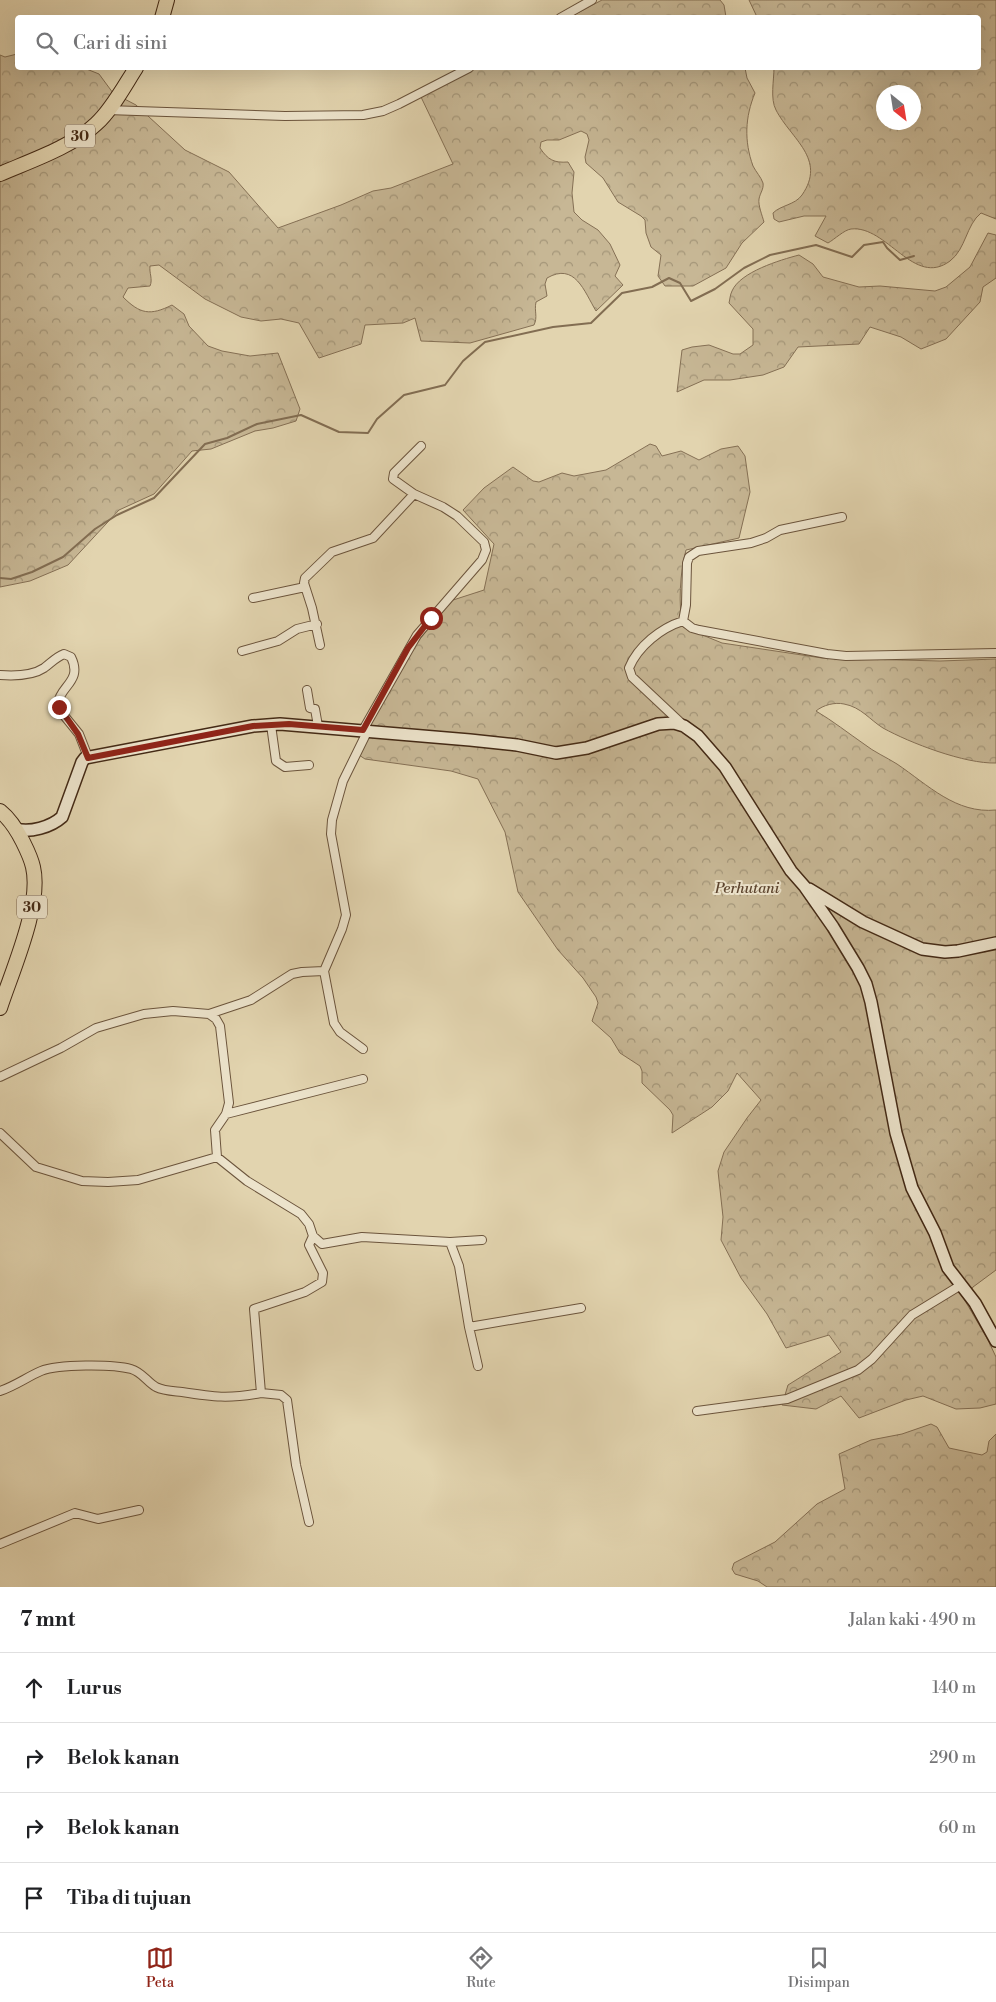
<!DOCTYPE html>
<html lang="id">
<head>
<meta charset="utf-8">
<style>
	:root { --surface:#fff; --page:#f6f6f6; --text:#202124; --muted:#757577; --line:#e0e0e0; --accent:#8f2418 }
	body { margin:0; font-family:"Libre Bodoni",serif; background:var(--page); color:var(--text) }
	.compass { position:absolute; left:876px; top:85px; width:45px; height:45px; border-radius:50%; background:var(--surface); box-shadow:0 5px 20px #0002; rotate:150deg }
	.stop { position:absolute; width:15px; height:15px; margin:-11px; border:4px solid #8f2418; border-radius:50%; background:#fff }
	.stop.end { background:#8f2418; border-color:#fff; box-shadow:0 1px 5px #0008 }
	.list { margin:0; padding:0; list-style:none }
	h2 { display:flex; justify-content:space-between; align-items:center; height:65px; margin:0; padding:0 20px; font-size:21px }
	h2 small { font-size:16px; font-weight:400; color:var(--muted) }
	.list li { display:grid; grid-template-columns:32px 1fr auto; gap:15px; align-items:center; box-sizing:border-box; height:70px; padding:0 20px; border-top:1px solid var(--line) }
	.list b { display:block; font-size:19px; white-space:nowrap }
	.list em { font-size:16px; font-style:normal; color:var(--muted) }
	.icon { flex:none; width:28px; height:28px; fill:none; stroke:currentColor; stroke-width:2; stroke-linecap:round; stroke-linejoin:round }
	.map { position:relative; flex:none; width:996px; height:1587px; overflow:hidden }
	.search { position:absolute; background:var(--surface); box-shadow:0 5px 20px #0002; left:15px; right:15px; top:15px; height:55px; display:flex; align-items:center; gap:12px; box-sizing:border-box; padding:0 18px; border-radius:5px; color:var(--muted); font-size:19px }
	.sheet { height:345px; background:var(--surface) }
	nav { display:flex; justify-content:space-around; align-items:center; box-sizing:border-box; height:70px; border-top:1px solid var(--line); background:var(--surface); font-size:14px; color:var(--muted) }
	nav a { display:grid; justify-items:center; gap:2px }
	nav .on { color:var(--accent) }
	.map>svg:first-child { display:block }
	.forest { fill:url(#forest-crowns); stroke:#857055; fill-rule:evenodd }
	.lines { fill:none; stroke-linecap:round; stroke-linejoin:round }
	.stream { stroke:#826d52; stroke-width:2 }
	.street-casing { stroke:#6b543c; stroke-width:10 }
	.secondary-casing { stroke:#432915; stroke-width:14 }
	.highway-casing { stroke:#432915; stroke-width:16 }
	.street { stroke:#ece3cb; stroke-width:8 }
	.secondary { stroke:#ece3cb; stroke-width:11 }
	.highway { stroke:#e2d4af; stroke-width:14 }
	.route { stroke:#8f2418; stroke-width:6 }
	.labels { text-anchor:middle; stroke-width:4; stroke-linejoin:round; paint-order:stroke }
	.shield { fill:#ece3cb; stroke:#76614c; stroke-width:1 }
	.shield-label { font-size:14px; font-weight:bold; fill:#432915 }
	.park-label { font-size:15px; font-style:italic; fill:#5d452f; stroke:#ece3cb }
</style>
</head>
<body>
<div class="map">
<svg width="996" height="1587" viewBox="0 0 996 1587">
	<defs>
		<pattern id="forest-crowns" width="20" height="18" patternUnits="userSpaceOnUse" patternTransform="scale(1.25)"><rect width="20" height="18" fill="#c7b795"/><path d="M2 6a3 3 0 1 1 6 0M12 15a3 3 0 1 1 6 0" fill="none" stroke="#a39578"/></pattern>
	</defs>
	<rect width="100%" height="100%" fill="#e2d4af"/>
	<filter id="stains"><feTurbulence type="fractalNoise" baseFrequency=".004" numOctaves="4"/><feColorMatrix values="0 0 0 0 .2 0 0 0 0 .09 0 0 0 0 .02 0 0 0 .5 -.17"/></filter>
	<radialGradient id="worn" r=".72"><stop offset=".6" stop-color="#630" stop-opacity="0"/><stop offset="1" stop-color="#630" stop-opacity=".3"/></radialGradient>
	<!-- forest -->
	<path class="forest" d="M602,0H720L724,5L726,17H570Z
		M749,0H996V219L981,213C966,225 966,249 950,261C914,288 887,225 851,229C844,230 835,239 828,243L815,236L826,216H804L779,222L774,219L773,213C781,205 795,205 802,195C827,159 791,139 776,110C770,99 774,80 774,68H978V18L757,17ZM884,92H914V122H884Z
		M17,54L18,68H84L99,74L113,93L136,105L185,150L229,172L278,228L341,205L373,191L391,188L453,164L421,97L477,68H745L747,78L755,93C745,117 744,141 753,166C756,172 761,177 763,183C764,189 760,193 759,199C758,205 762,215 764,222L742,243L726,268L693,286H665L658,276L661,255L651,247L646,233L645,220L641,216L618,202L603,178L586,163L585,157L589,140L587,134L581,131L559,140H547L541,142L540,148C548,160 554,163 568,162L574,172L572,193L574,212L582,220L598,230L610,244L620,265L615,276L623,285L596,311C584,291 575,262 547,278L545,284L547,296L536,302C534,311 538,317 534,325L470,343L421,341L415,318L403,323L365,325L361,344L319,358L299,323L281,319L261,321L241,317L205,299L159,265L150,266C149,273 153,279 150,286L128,288L123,297C140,314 150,316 172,305L184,314L189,326L208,346L222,351L250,356L278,353L300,409L296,421L273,428L255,431L211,449L192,451L154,494L119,510L68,565L30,581L0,587V55L5,57Z
		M988,233L996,235V278L983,287L980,302L946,339L921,349L901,337L870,327L859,344L798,347L784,367L763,375L730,380H704L677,392L682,350L692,347L709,345L733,354H740L753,345V329L729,303C730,299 730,295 732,291C740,272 780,260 799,255L813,264L823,277L859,287L880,286L935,291L946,287L970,267Z
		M650,444L656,446L662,456L681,451L699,460L721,449L738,446L745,456L750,492L739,538L686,550C680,571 678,606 683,627L722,643L822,658L940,661L996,659V763C965,764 910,743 883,728C870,720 861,707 844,704C835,702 823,705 816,711C833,721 848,733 864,744C874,752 886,757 897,764C928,785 956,814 996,810V1270L973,1287L964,1299L988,1340L996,1357V1404L980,1408L956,1409L923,1396L906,1400L859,1418L841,1396L816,1409L782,1405L788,1385L841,1352L829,1335L786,1348L767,1314L741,1278L721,1240L723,1217L718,1171L724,1152L747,1118L761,1100L737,1073L728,1091L712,1107L672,1133L673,1115L670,1110L642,1083V1071L640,1066L620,1053L611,1038L592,1021L598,1003L596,997L583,978L558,950L518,892L505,832L478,779L451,771L365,759L359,755L375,714L413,648L450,601L484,590L494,544L463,510L484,488L513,467L533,481L539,482L562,473L574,476L606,470Z
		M931,1424L937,1427L949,1448L982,1455L987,1452L989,1441L996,1434V1587H767L758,1581L735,1574L732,1569L734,1563L775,1542L817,1504L845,1489L839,1454L871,1440L902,1434Z"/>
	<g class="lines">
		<!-- stream -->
		<path class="stream" d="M0,578L11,579L32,572L63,557L95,529L117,515L154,498L205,444L227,438L257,424L301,415L339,432L368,433L377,419L404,395L445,385L463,361L485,342L553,327L591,323L622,293L652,287L669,278L680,283L691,301L715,289L744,268L770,255L816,245L852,257L864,245L883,242L887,248L900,260L914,256"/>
		<defs>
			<path id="street" d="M560,18L592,0
				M107,110L285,116L363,115L383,111L399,104L469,68
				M253,598L305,587
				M683,621L692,628L699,630L827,654L846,656L996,653
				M320,645L312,608L304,583L305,578L332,552L373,538L414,494
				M242,651L278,641L297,629L317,624
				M0,675C14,676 32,676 44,668C51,663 56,657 64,654L71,657C83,681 60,686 58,703L62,713L79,734L88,757
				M307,690L310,708L315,709L318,726
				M681,723L632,677L629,668C638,646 661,628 683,621L686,605L687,563L689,557L698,551L751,543L766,538L780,530L842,517
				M271,725L276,761L285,767L309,765
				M363,730L417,635L482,560L486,550L484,542L457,516L443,507L414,494L393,479L394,473L421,446
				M209,1014L251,1000L292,974L302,972L324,971
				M363,1049L340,1032L334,1023L324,971L342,929L346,915L331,834L332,820L343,781L368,730
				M0,1077L61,1048L96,1028L144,1014L173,1011L209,1014L216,1019L220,1026L229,1103L226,1114L215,1130L217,1157L247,1181L301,1214L309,1224L313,1236L322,1244L362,1237L450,1242L459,1266L469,1327L478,1366
				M226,1114L363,1079
				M0,1133L36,1167L82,1181L108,1182L138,1180L217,1157
				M450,1242L482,1240
				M469,1327L581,1308
				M0,1391C15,1386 27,1377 41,1371C58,1364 113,1364 131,1369C142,1372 147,1382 156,1387C164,1391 173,1391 182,1392C214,1397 228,1399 261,1393L254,1309L305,1292L322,1282L323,1273L309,1245L313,1236
				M261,1393L281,1395L287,1400L296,1465L309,1522
				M697,1411L787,1399L858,1370L872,1359L912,1315L961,1285
				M0,1544L75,1513L98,1519L139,1510"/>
			<path id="secondary" d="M16,829C30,833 51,827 62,817L82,762L85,758L253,726L280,724L470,740L517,745L556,753L587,748L658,724L674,723L684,726L698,736L725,767L791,871L805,887L833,927L858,968L866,984L871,1002L896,1133L912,1188L935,1233L948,1268L975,1303L996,1341
				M809,889L863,922L922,949L945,952L958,951L996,943"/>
			<path id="highway" d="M162,18L167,0
				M0,174C30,161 72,147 96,124C111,111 125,85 136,68
				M0,811C10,819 17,830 23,842C27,850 31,858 33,867C42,905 12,971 0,1008"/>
		</defs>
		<!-- street casing -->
		<use href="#street" class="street-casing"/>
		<!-- secondary casing -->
		<use href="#secondary" class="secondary-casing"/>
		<!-- highway casing -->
		<use href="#highway" class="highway-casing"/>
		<!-- street -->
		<use href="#street" class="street"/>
		<!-- secondary -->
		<use href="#secondary" class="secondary"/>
		<!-- highway -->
		<use href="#highway" class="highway"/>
	</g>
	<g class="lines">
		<!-- route -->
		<path class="route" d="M59,707L78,734L88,758L253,726L289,724L363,730L408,648L431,618"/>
	</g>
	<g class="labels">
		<!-- shield labels -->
		<g class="shield">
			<rect x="65" y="124.5" width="30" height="23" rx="4"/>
			<rect x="17" y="895.5" width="30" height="23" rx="4"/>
		</g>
		<g class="shield-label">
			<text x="80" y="141">30</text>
			<text x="32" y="912">30</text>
		</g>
		<!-- park labels -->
		<g class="park-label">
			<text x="747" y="893">Perhutani</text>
		</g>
	</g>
	<rect width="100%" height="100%" filter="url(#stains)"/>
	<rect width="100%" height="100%" fill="url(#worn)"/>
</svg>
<svg class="compass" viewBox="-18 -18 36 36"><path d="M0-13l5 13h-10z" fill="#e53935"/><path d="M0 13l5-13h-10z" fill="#757577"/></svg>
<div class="stop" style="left:431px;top:618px"></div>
<div class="stop end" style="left:59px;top:707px"></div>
<div class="search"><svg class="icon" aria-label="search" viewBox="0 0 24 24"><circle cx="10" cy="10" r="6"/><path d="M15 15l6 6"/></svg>Cari di sini</div>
</div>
<section class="sheet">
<h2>7 mnt<small>Jalan kaki · 490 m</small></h2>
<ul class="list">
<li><svg class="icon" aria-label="ahead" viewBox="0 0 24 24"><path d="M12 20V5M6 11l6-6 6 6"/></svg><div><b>Lurus</b></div><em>140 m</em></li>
<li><svg class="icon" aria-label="right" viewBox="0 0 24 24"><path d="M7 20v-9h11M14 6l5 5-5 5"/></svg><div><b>Belok kanan</b></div><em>290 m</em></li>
<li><svg class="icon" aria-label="right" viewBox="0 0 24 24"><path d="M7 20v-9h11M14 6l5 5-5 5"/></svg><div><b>Belok kanan</b></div><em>60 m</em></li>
<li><svg class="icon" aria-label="arrive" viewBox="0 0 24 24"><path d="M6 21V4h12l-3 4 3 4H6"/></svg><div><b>Tiba di tujuan</b></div></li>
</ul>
</section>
<nav>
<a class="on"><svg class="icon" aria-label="map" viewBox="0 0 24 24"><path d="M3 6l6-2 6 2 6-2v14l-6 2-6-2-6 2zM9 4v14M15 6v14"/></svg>Peta</a>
<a><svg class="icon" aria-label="directions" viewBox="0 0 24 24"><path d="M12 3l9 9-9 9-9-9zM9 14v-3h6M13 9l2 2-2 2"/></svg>Rute</a>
<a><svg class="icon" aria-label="saved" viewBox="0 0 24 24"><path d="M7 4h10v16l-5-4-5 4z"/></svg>Disimpan</a>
</nav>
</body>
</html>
